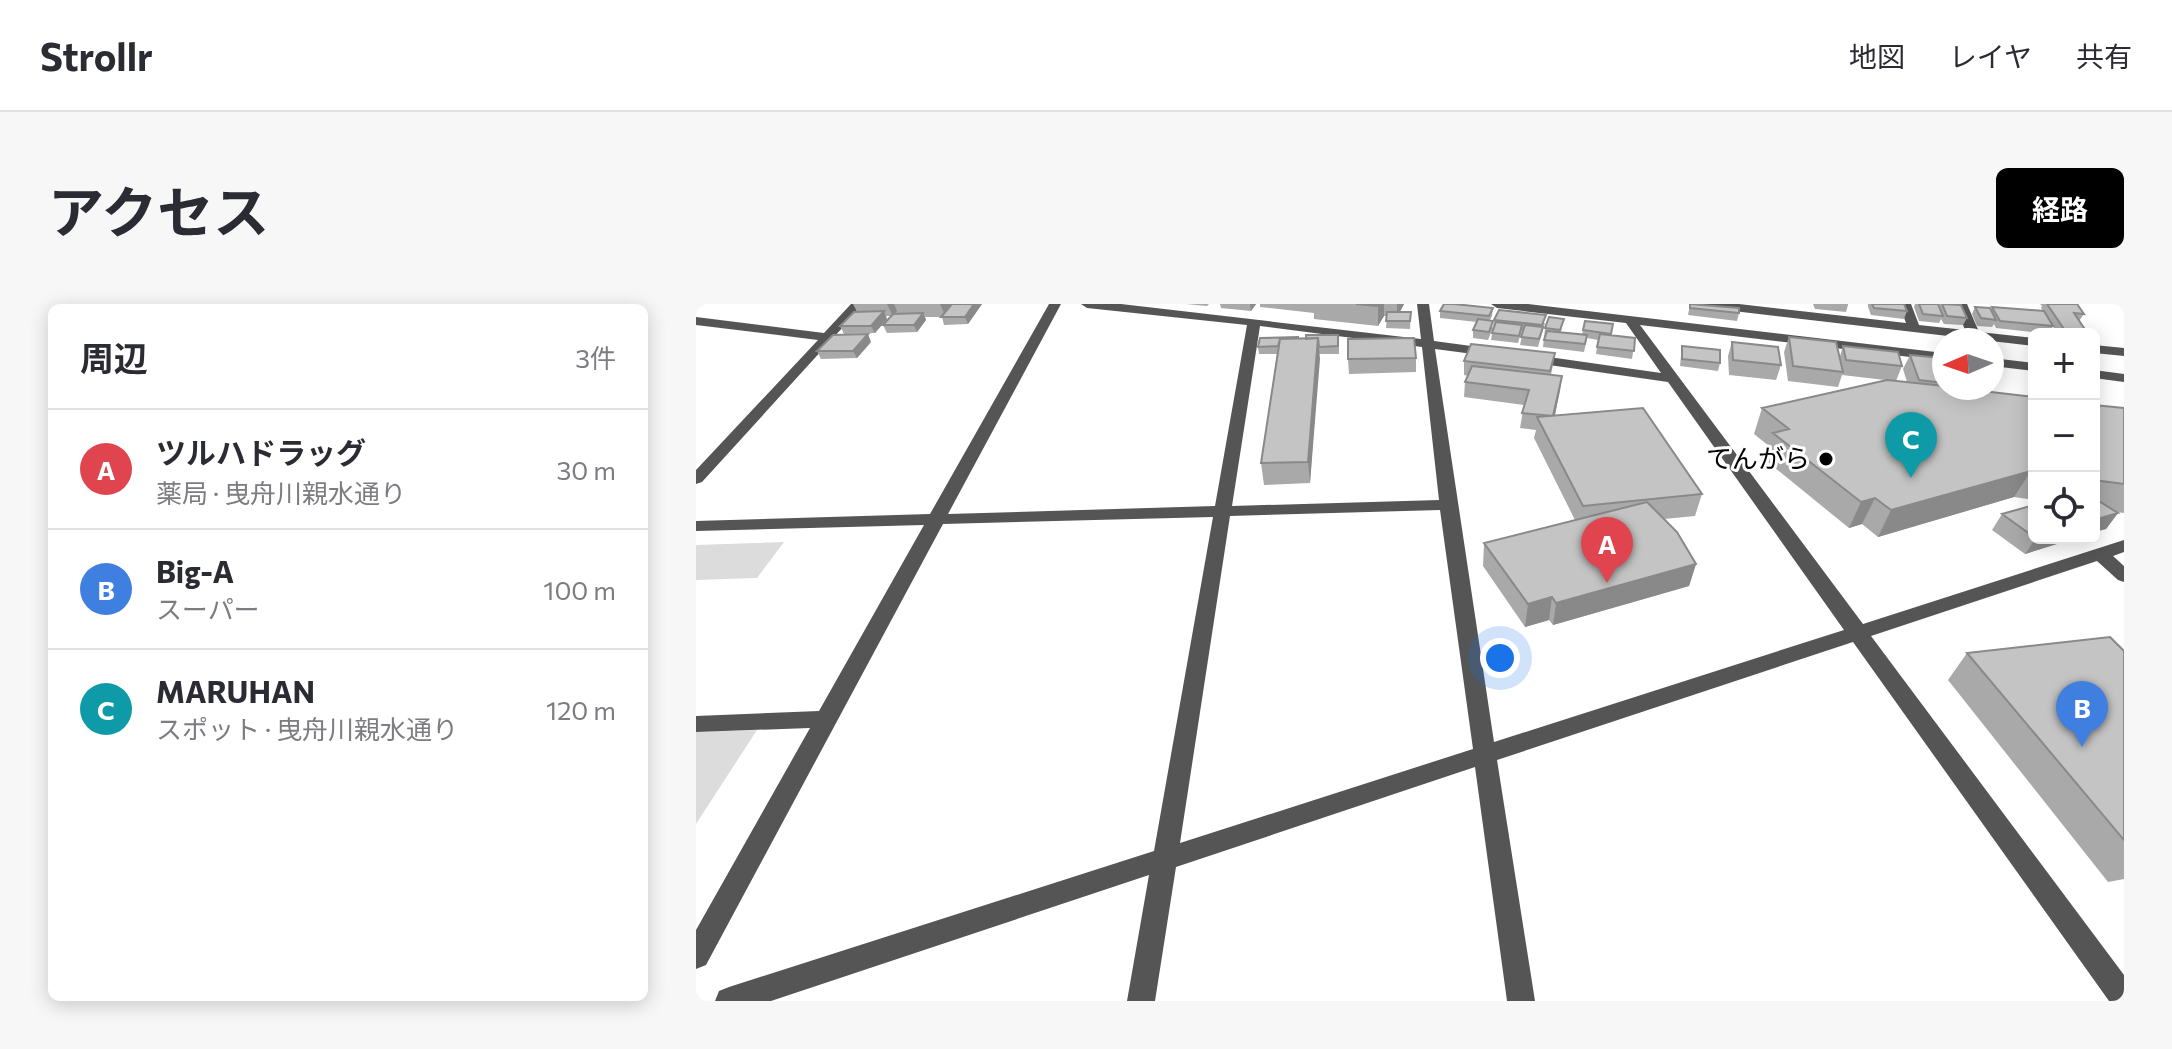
<!DOCTYPE html>
<html lang="ja">
<head>
<meta charset="utf-8">
<style>
	:root { --surface:#fff; --page:#f7f7f7; --text:#2b2b33; --muted:#7c7c81; --line:#e1e1e2; --accent:#000 }
	body { margin:0; font-family:Commissioner,"Noto Sans JP",sans-serif; background:var(--page); color:var(--text) }
	.controls { position:absolute; right:24px; top:24px; display:grid; overflow:hidden; border-radius:12px; box-shadow:0 4px 20px #0003 }
	.controls button { width:72px; height:72px; display:grid; place-items:center; padding:0; border:0; border-bottom:2px solid var(--line); background:var(--surface); color:var(--text); font:40px sans-serif }
	.compass { position:absolute; left:1236px; top:24px; width:72px; height:72px; border-radius:50%; background:var(--surface); box-shadow:0 4px 20px #0003; rotate:268deg }
	.you { position:absolute; left:804px; top:354px; width:28px; height:28px; margin:-20px; border:6px solid #fff; border-radius:50%; background:#1a73e8; box-shadow:0 0 0 12px #1a73e833 }
	.badge { display:grid; place-items:center; width:52px; height:52px; border-radius:50%; background:var(--accent); color:#fff; font-size:26px; font-weight:700 }
	.pin { position:absolute; translate:-50% -66px; filter:drop-shadow(0 2px 4px #0008) }
	.pin::after { content:''; position:absolute; top:42px; width:28px; height:24px; background:inherit; clip-path:polygon(0 0,100% 0,50% 100%) }
	.list { margin:0; padding:0; list-style:none }
	h2 { display:flex; justify-content:space-between; align-items:center; height:104px; margin:0; padding:0 32px; font-size:34px }
	h2 small { font-size:26px; font-weight:400; color:var(--muted) }
	.list li { display:grid; grid-template-columns:52px 1fr auto; gap:24px; align-items:center; box-sizing:border-box; height:120px; padding:0 32px; border-top:2px solid var(--line) }
	.list b { display:block; font-size:30px; white-space:nowrap }
	.list p { margin:0; font-size:26px; white-space:nowrap; color:var(--muted) }
	.list em { font-size:26px; font-style:normal; color:var(--muted) }
	.icon { flex:none; width:44px; height:44px; fill:none; stroke:currentColor; stroke-width:2; stroke-linecap:round; stroke-linejoin:round }
	.map { position:relative; flex:none; width:1428px; height:697px; overflow:hidden; border-radius:12px }
	header { display:flex; align-items:center; gap:48px; box-sizing:border-box; height:112px; padding:0 40px; background:var(--surface); border-bottom:2px solid var(--line) }
	header strong { font-size:38px }
	nav { display:flex; gap:44px; margin-inline-start:auto; font-size:28px }
	.intro { display:flex; align-items:center; justify-content:space-between; box-sizing:border-box; height:192px; padding:0 48px }
	h1 { margin:0; font-size:56px }
	.button { padding:20px 36px; border-radius:12px; background:var(--accent); color:#fff; font-size:28px; font-weight:700 }
	main { display:flex; gap:48px; padding:0 48px }
	aside { flex:1; background:var(--surface); border-radius:12px; box-shadow:0 4px 20px #0003 }
	.map>svg:first-child { display:block }
	.green { fill:#dcdcdc }
	.lines { fill:none; stroke-linecap:round; stroke-linejoin:round }
	.minor { fill:#555; fill-rule:evenodd }
	.wall { fill:#a9a9a9 }
	.shaded-wall { fill:#898989 }
	.building { fill:#c4c4c4; stroke:#898989; stroke-width:2 }
	.poi-dot { fill:#000; stroke:#fff; stroke-width:3 }
	.labels { text-anchor:middle; stroke-width:6; stroke-linejoin:round; paint-order:stroke }
	.far-poi-label { font-size:26px; fill:#000; stroke:#fff; text-anchor:end }
</style>
</head>
<body>
<header>
<strong>Strollr</strong>
<nav><a>地図</a><a>レイヤ</a><a>共有</a></nav>
</header>
<div class="intro"><h1>アクセス</h1><a class="button">経路</a></div>
<main>
<aside>
<h2>周辺<small>3件</small></h2>
<ul class="list">
<li><span class="badge" style="background:#e0444e">A</span><div><b>ツルハドラッグ</b><p>薬局 · 曳舟川親水通り</p></div><em>30 m</em></li>
<li><span class="badge" style="background:#3f7fe0">B</span><div><b>Big-A</b><p>スーパー</p></div><em>100 m</em></li>
<li><span class="badge" style="background:#0f9aa8">C</span><div><b>MARUHAN</b><p>スポット · 曳舟川親水通り</p></div><em>120 m</em></li>
</ul>
</aside>
<div class="map">
<svg width="1428" height="697" viewBox="0 0 1428 697">
	<rect width="100%" height="100%" fill="#fff"/>
	<!-- green -->
	<path class="green" d="M88,238L61,274L0,276V241Z
		M61,426L0,520V428Z"/>
	<g class="lines">
		<!-- minor -->
		<path class="minor" d="M155,0H168L6,178L0,180V166L122,36L0,21V13L128,29Z
			M353,0H365L252,210L519,202L551,21L391,4L385,0H425L725,35L721,0H733L738,37L805,46V52L800,53L739,45L798,438L1148,326L972,78L832,58L825,54L832,50L965,69L930,19L801,4L795,0H832L1248,49V57L944,21L1167,320L1428,236V248L1417,252L1428,262V278L1422,276L1401,257L1175,332L1428,671V697H1413L1157,338L801,456L839,697H811L779,463L480,563L459,697H431L453,571L75,697H19L23,687L33,683L458,547L517,213L247,220L10,661L0,665V626L114,424L0,428V412L123,407L228,221L0,227V217L234,210ZM564,22L726,43L743,196L536,202ZM744,206L777,445L484,539L534,212Z
			M1006,0H1043L1210,19L1203,0H1215L1223,21L1269,26L1259,0H1271L1283,28L1338,34V42L1012,4Z
			M1398,41L1428,44V52L1398,49Z
			M1296,54L1338,59V67L1296,62Z
			M1398,66L1428,70V78L1398,74Z"/>
	</g>
	<!-- wall -->
	<path class="wall" d="M157,0H286L272,20L248,21L246,13H229L230,16L221,28L191,29L187,21L196,12H190L191,15L179,29L148,30L144,22L161,8Z
		M490,0H513L511,2Z
		M524,0H560L555,7L525,4Z
		M564,0H708L704,8H715L714,25L690,24L691,12H688L682,22L618,15V9L564,3Z
		M994,0L1043,9L1041,17L992,11Z
		M1117,0H1152V1L1150,8L1119,5Z
		M1172,0H1208L1211,7L1208,15L1175,11L1172,3Z
		M1219,0H1260L1271,14L1267,21L1248,20L1245,15L1243,19L1223,17L1218,3Z
		M1344,0H1381L1388,10L1383,17L1390,27L1388,30H1362L1357,22L1353,30L1300,24L1298,20L1296,23L1281,22L1276,10L1279,3L1295,6L1296,3L1347,7L1345,4L1346,2Z
		M797,4L796,12L794,16L797,24L792,36L777,34V26L781,18L744,14V7Z
		M868,15L865,28L886,31L889,17L917,20L915,32L939,34L936,55L900,50L902,36L891,34L888,48L847,43L849,24Z
		M798,16L849,19L842,43L824,41L827,27L826,26L822,39L795,36Z
		M1093,33L1144,52L1147,42L1206,62L1200,77L1211,78L1207,65L1214,51L1248,60V84L1338,93V196L1318,193L1182,233L1166,220L1153,224L1068,155L1073,142L1058,130L1066,104L1189,76L1146,71L1142,83L1092,77L1088,48Z
		M602,35L643,38V50H623L614,179L568,181L565,159L581,50H563L562,43Z
		M175,38L161,54L125,55L121,47Z
		M1036,38L1085,61L1080,76L1033,71L1032,52Z
		M986,42L1024,59L1022,67L984,62Z
		M859,49L855,71L866,72L859,112L1006,190L999,212L968,215L1000,260L993,282L857,321L853,316L829,323L787,262L788,239L879,216L838,134L840,126L824,124L828,101L768,93L769,78L772,72L768,71V57Z
		M720,54V68L653,70L652,55Z
		M1398,101L1428,104V209L1421,208L1422,209L1410,225L1398,228Z
		M1338,201V234H1380L1329,250L1296,226L1306,210Z
		M1428,347V575L1412,578L1252,376L1271,349Z"/>
	<!-- shaded-wall -->
	<path class="shaded-wall" d="M191,0H198L201,7L197,12Z
		M244,0H259L250,13Z
		M278,0H286L272,20L269,13Z
		M554,0H560L555,7Z
		M683,0H688V12L682,22V2Z
		M701,0H708L701,13Z
		M188,7L191,15L179,29L175,22Z
		M227,9L230,16L221,28L218,21Z
		M172,30L175,38L161,54L157,47Z
		M622,34L624,55L614,179L612,158Z
		M866,72L864,87L855,128L857,112Z
		M1335,167L1318,193L1182,233L1195,206Z
		M1179,194L1166,220L1153,224L1165,198Z
		M1422,209L1410,225L1398,228V216Z
		M1340,234H1380L1329,250Z
		M1000,260L993,282L857,321L860,299Z
		M856,293L853,316L829,323L832,300Z"/>
	<!-- building -->
	<path class="building" d="M256,0H278L269,13H245Z
		M660,0H683L682,2Z
		M748,0H758L797,4L793,12L744,7Z
		M994,0L1043,4V9L994,4Z
		M1176,0H1208L1211,7L1178,4Z
		M1223,0H1242L1247,12L1227,10Z
		M1246,0L1265,1L1271,14L1251,12Z
		M1351,0H1381L1388,10L1378,9L1390,27L1368,25Z
		M1279,3L1294,4L1300,16L1285,14Z
		M1296,3L1348,7L1357,22L1304,17Z
		M803,6L850,11L846,21L798,16Z
		M188,7L175,22H144L158,8Z
		M691,8H715L714,17H690Z
		M227,9L218,21H187L197,10Z
		M853,13L868,15L864,26L849,24Z
		M782,15L797,17L793,28L777,26Z
		M889,17L917,20L915,30L887,26Z
		M800,18L826,21L823,32L796,29Z
		M829,21L847,23L843,35L825,33Z
		M851,27L891,31L889,40L848,36Z
		M172,30L157,47H121L137,31Z
		M904,30L939,34L938,47L901,43Z
		M610,31H642V42L623,43L622,34L610,35Z
		M602,33V35H584L582,42L562,43L564,34Z
		M1093,33L1140,38L1147,68L1097,62Z
		M622,34L612,158L565,159L584,35Z
		M718,34L720,54L652,55V35Z
		M1036,38L1082,43L1085,61L1037,56Z
		M775,40L859,49L854,67L768,57Z
		M986,42L1024,46V59L986,55Z
		M1147,42L1202,48L1206,62L1150,56Z
		M1214,51L1246,54L1248,60V79L1223,76Z
		M776,62L866,72L857,112L826,109L833,86L769,78Z
		M1191,76L1248,82V84H1261L1338,93V167H1335L1195,206L1179,194L1165,198L1077,129L1093,125L1066,104Z
		M1398,101L1428,104V180L1398,176Z
		M947,104L1006,190L887,202L841,113Z
		M1398,195L1401,196L1422,209L1398,216Z
		M951,198L981,228L1000,260L860,299L856,293L832,300L788,239Z
		M1338,201V233L1306,210Z
		M1414,333L1428,347V536L1271,349Z"/>
	<!-- markers -->
	<circle class="poi-dot" cx="1130" cy="155" r="8"/>
	<g class="labels">
		<!-- far-poi labels -->
		<g class="far-poi-label">
			<text x="1114" y="164">てんがら</text>
		</g>
	</g>
</svg>
<div class="controls">
<button>+</button>
<button>−</button>
<button><svg class="icon" aria-label="locate" viewBox="0 0 24 24"><circle cx="12" cy="12" r="6"/><path d="M12 2v4M12 18v4M2 12h4M18 12h4"/></svg></button>
</div>
<svg class="compass" viewBox="-18 -18 36 36"><path d="M0-13l5 13h-10z" fill="#e53935"/><path d="M0 13l5-13h-10z" fill="#7c7c81"/></svg>
<div class="you"></div>
<div class="pin badge" style="left:911px;top:279px;background:#e0444e">A</div>
<div class="pin badge" style="left:1386px;top:443px;background:#3f7fe0">B</div>
<div class="pin badge" style="left:1215px;top:174px;background:#0f9aa8">C</div>
</div>
</main>
</body>
</html>
